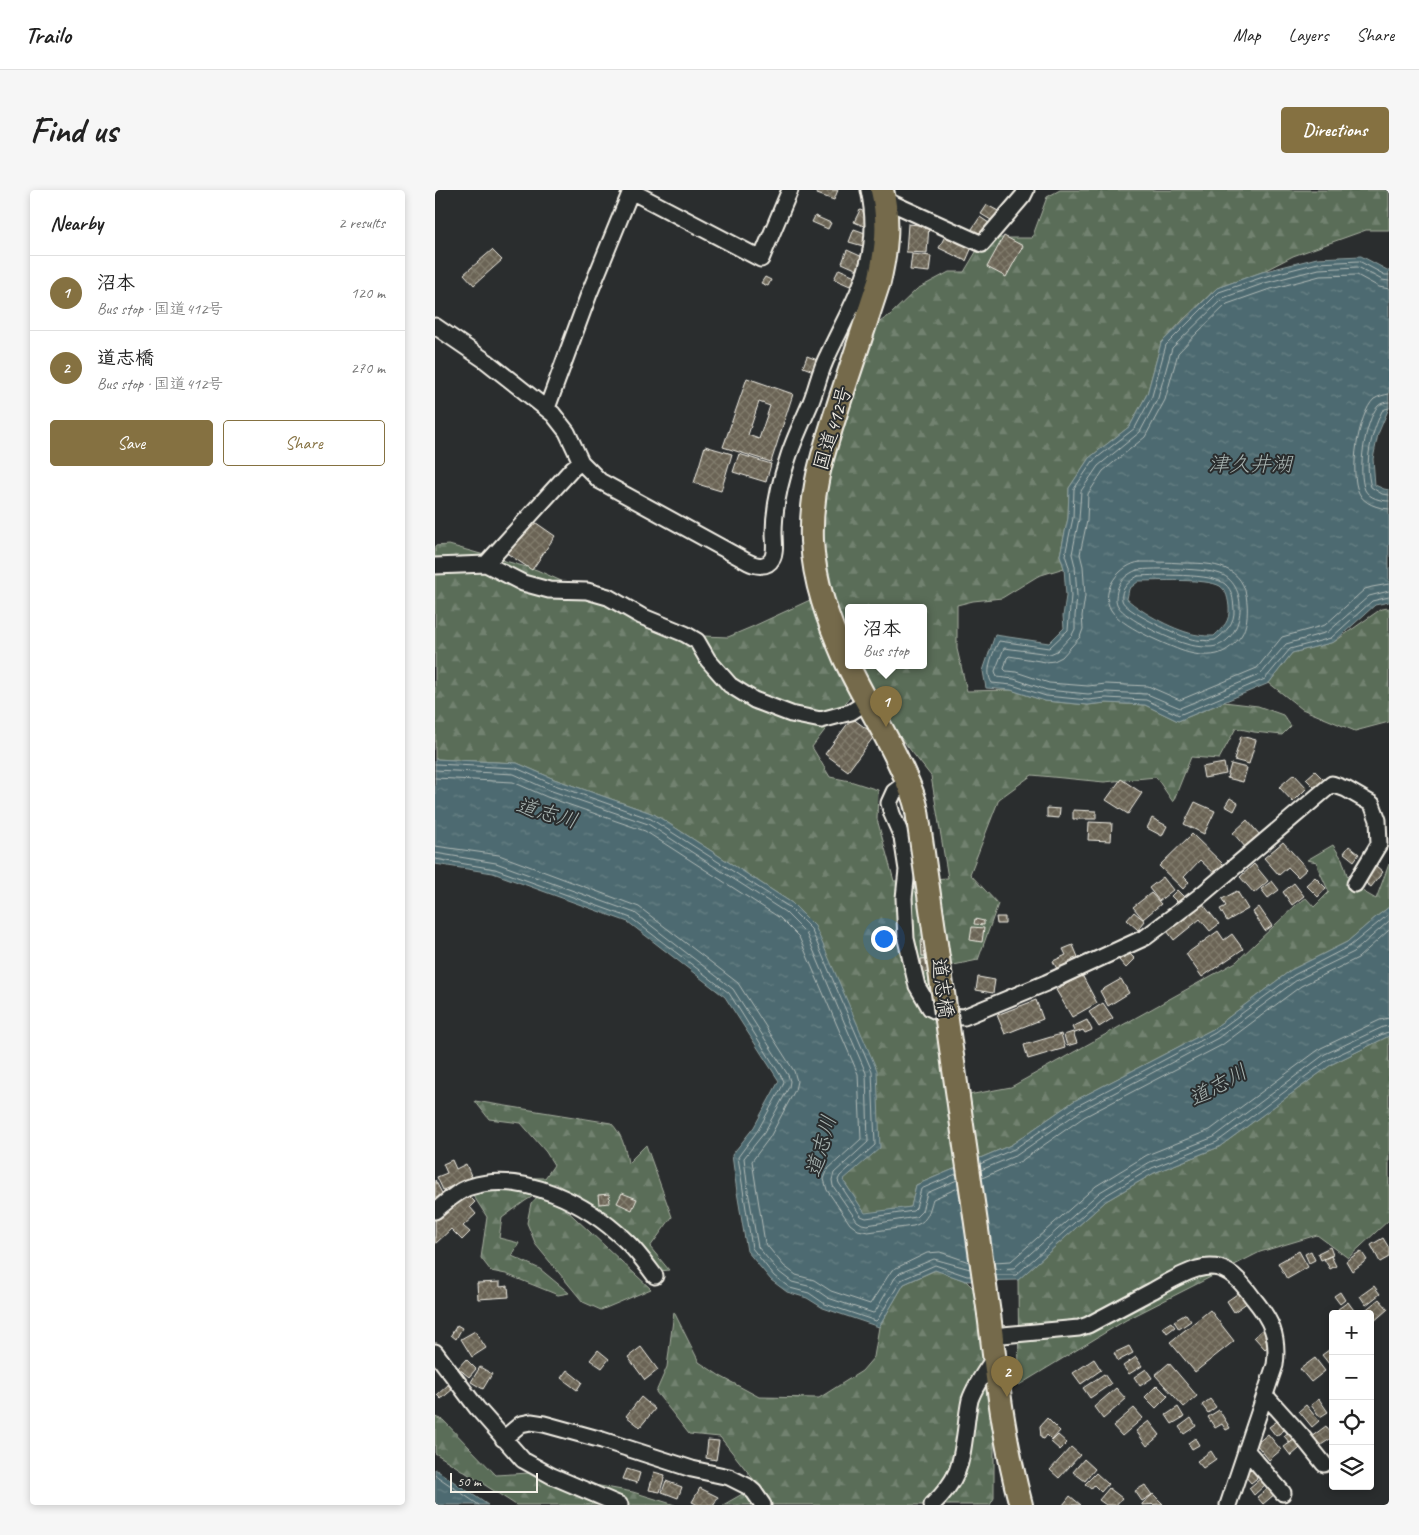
<!DOCTYPE html>
<html lang="en">
<head>
<meta charset="utf-8">
<style>
	:root { --surface:#fff; --page:#f6f6f6; --text:#222; --muted:#767676; --line:#e0e0e0; --accent:#857141 }
	body { margin:0; font-family:Caveat,"Klee One",sans-serif; background:var(--page); color:var(--text) }
	.controls { position:absolute; right:15px; bottom:15px; display:grid; overflow:hidden; border-radius:5px; box-shadow:0 2px 8px #0003 }
	.controls button { width:45px; height:45px; display:grid; place-items:center; padding:0; border:0; border-bottom:1px solid var(--line); background:var(--surface); color:var(--text); font:25px sans-serif }
	.scale { position:absolute; left:15px; bottom:12px; width:88px; box-sizing:border-box; padding-left:5px; border:2px solid #f4f1e8; border-top:0; font-size:14px; line-height:18px; white-space:nowrap; color:#f4f1e8; -webkit-text-stroke:4px #2a2d2e; paint-order:stroke }
	.you { position:absolute; left:448px; top:748px; width:18px; height:18px; margin:-12px; border:4px solid #fff; border-radius:50%; background:#1a73e8; box-shadow:0 0 0 8px #1a73e833 }
	.badge { display:grid; place-items:center; width:32px; height:32px; border-radius:50%; background:var(--accent); color:#fff; font-size:16px; font-weight:700 }
	.pin { position:absolute; translate:-50% -41px; filter:drop-shadow(0 1px 2px #0008) }
	.pin::after { content:''; position:absolute; top:26px; width:18px; height:15px; background:inherit; clip-path:polygon(0 0,100% 0,50% 100%) }
	.popup { position:absolute; left:410px; top:414px; width:82px; height:65px; box-sizing:border-box; display:grid; place-content:center; border-radius:5px; background:var(--surface); filter:drop-shadow(0 1px 4px #0005); font-size:16px; white-space:nowrap; color:var(--muted) }
	.popup b { font-size:19px; color:var(--text) }
	.popup::after { content:''; position:absolute; left:50%; top:100%; margin-left:-10px; border:10px solid transparent; border-top-color:var(--surface) }
	.list { margin:0; padding:0; list-style:none }
	h2 { display:flex; justify-content:space-between; align-items:center; height:65px; margin:0; padding:0 20px; font-size:21px }
	h2 small { font-size:16px; font-weight:400; color:var(--muted) }
	.list li { display:grid; grid-template-columns:32px 1fr auto; gap:15px; align-items:center; box-sizing:border-box; height:75px; padding:0 20px; border-top:1px solid var(--line) }
	.list b { display:block; font-size:19px; white-space:nowrap }
	.list p { margin:0; font-size:16px; white-space:nowrap; color:var(--muted) }
	.list em { font-size:16px; font-style:normal; color:var(--muted) }
	.actions { display:flex; gap:10px; padding:15px 20px }
	.actions a { flex:1; padding:11px 0; border:1px solid var(--accent); border-radius:5px; text-align:center; font-size:18px; color:var(--accent) }
	.actions .main { background:var(--accent); color:#fff }
	.icon { flex:none; width:28px; height:28px; fill:none; stroke:currentColor; stroke-width:2; stroke-linecap:round; stroke-linejoin:round }
	.map { position:relative; flex:none; width:954px; height:1315px; overflow:hidden; border-radius:5px }
	header { display:flex; align-items:center; gap:30px; box-sizing:border-box; height:70px; padding:0 25px; background:var(--surface); border-bottom:1px solid var(--line) }
	header strong { font-size:24px }
	nav { display:flex; gap:28px; margin-inline-start:auto; font-size:18px }
	.intro { display:flex; align-items:center; justify-content:space-between; box-sizing:border-box; height:120px; padding:0 30px }
	h1 { margin:0; font-size:35px }
	.button { padding:12px 22px; border-radius:5px; background:var(--accent); color:#fff; font-size:18px; font-weight:700 }
	main { display:flex; gap:30px; padding:0 30px }
	aside { flex:1; background:var(--surface); border-radius:5px; box-shadow:0 2px 8px #0003 }
	.map>svg:first-child { display:block }
	.forest { fill:url(#forest-firs); stroke:#a7afa0; fill-rule:evenodd }
	.water { fill:url(#water-ripples); stroke:#90a1a1; fill-rule:evenodd }
	.lines { fill:none; stroke-linecap:round; stroke-linejoin:round }
	.shore { stroke:#b2bbb8; stroke-width:1 }
	.building { fill:url(#building-cross-hatch); stroke:#f4f1e8; fill-rule:evenodd }
	.minor-casing { stroke:#f4f1e8; stroke-width:19 }
	.highway-casing { stroke:#f4f1e8; stroke-width:26 }
	.minor { stroke:#2a2d2e; stroke-width:15 }
	.highway { stroke:#756b4b; stroke-width:22 }
	.highway-bridge-casing { stroke:#f4f1e8; stroke-width:26; stroke-linecap:butt }
	.highway-bridge { stroke:#756b4b; stroke-width:22 }
	.labels { text-anchor:middle; stroke-width:4; stroke-linejoin:round; paint-order:stroke }
	.street-label { font-size:20px; fill:#f4f1e8; stroke:#2a2d2e }
	.water-label { font-size:21px; font-style:italic; fill:#a9b5b2; stroke:#2a2d2e }
</style>
</head>
<body>
<header>
<strong>Trailo</strong>
<nav><a>Map</a><a>Layers</a><a>Share</a></nav>
</header>
<div class="intro"><h1>Find us</h1><a class="button">Directions</a></div>
<main>
<aside>
<h2>Nearby<small>2 results</small></h2>
<ul class="list">
<li><span class="badge">1</span><div><b>沼本</b><p>Bus stop · 国道412号</p></div><em>120 m</em></li>
<li><span class="badge">2</span><div><b>道志橋</b><p>Bus stop · 国道412号</p></div><em>270 m</em></li>
</ul>
<div class="actions"><a class="main">Save</a><a>Share</a></div>
</aside>
<div class="map">
<svg width="954" height="1315" viewBox="0 0 954 1315">
	<defs>
		<pattern id="forest-firs" width="22" height="20" patternUnits="userSpaceOnUse" patternTransform="scale(1.25)"><rect width="22" height="20" fill="#5a6d58"/><path d="M5 1l3.5 6h-7zM16 11l3.5 6h-7z" fill="#728270"/></pattern>
		<pattern id="water-ripples" width="26" height="14" patternUnits="userSpaceOnUse" patternTransform="scale(1.25)"><rect width="26" height="14" fill="#4e6b71"/><path d="M2 4q2-2 4 0t4 0M15 11q2-2 4 0t4 0" fill="none" stroke="#688185"/></pattern>
		<pattern id="building-cross-hatch" width="8" height="8" patternUnits="userSpaceOnUse" patternTransform="scale(1.25)"><rect width="8" height="8" fill="#6b6454"/><path d="M0 0l8 8M0 8l8-8" fill="none" stroke="#817b6d"/></pattern>
	</defs>
	<rect width="100%" height="100%" fill="#2a2d2e"/>
	<filter id="ink" filterUnits="userSpaceOnUse"><feTurbulence type="fractalNoise" baseFrequency=".02" numOctaves="2"/><feDisplacementMap in="SourceGraphic" scale="10" xChannelSelector="R" yChannelSelector="G"/><feConvolveMatrix kernelMatrix="1 2 1 2 8 2 1 2 1" color-interpolation-filters="sRGB"/></filter>
	<g filter="url(#ink)">
		<!-- forest -->
		<path class="forest" d="M625,0H954V40H931L858,66L827,82L782,98L749,129L726,153L712,204L695,236L654,268L634,298L633,328L625,365L629,378L603,386L567,408L538,411L522,415V459L532,501L576,500L610,511L653,515L671,513L710,515L743,531L789,512L823,516L848,525L856,536L847,545L819,542L801,538L784,569L756,567L738,612L721,587L669,592L597,585L564,609L535,684L563,714L543,770L499,779L528,906L576,897L801,772L861,715L871,708L879,717L894,702L883,678L882,672L872,670L898,655L907,669L915,694L941,709L954,674V717L941,727L912,752L856,780L778,839L639,911L576,955L481,995L476,1017L430,1024L408,990L357,713L219,624L119,589L82,573L0,569V356L14,355L102,380L245,445L293,447L319,436L375,410L401,416L385,339V295L421,148L455,125L482,99L514,82H529L541,62L563,48H597L612,7ZM414,418H488V476H414ZM424,495L496,586L513,688L459,691L442,629L443,600L415,591L395,587L377,557Z
			M954,418V532L920,541L867,519L834,493L857,463L899,452L946,419Z
			M954,846V1030L913,1068L882,1045L825,1062L691,1130L584,1195L583,1090L671,1011L719,983L784,957L897,874Z
			M40,911L176,933C187,944 190,957 193,973L211,955L237,1027L215,1057L234,1080L225,1081L214,1066L144,1008L120,993L90,1011L67,1028L64,1048L84,1053L77,1066L105,1079L134,1103L123,1105L71,1084L56,1081L46,1068L52,1027L38,1005L36,987L110,988L119,975L111,962L86,933L54,929Z
			M110,1000L216,1099L166,1120L148,1112L101,1055L92,1033L96,1013Z
			M501,1080L531,1091L548,1108L559,1224V1308L555,1315H288L323,1295L285,1247L254,1244L221,1202L232,1177L239,1122L264,1172L285,1186L324,1207L384,1208L427,1181L439,1167L444,1137L469,1094Z
			M0,1227L8,1230L61,1285L94,1283L198,1302L240,1315H81L0,1263Z"/>
		<!-- water -->
		<path class="water" d="M926,66L954,81V218L943,244L938,269L940,295L949,299L954,300V412L940,415L899,452L857,463L834,493L743,531L710,515L671,513L653,515L610,511L576,500L551,498L548,481L560,445L614,453L629,438L628,426L631,406L629,378L625,365L633,328L634,298L654,268L695,236L712,204L726,153L782,98L827,82L882,68ZM704,391C722,391 771,388 785,396C792,401 793,409 794,417C795,432 789,436 779,446C773,446 768,446 763,445C742,442 707,423 692,409L694,399Z
			M0,569L82,573L119,589L219,624L357,713L380,736L442,880L445,958L408,990L430,1023L476,1017L481,995L576,955L639,911L778,839L856,780L912,752L941,727L954,717V846L897,874L784,957L719,983L671,1011L583,1090L531,1091L500,1080L469,1094L444,1137L388,1118L372,1108L352,1102L336,1090L312,1061L302,1002L297,965L319,937L344,891L290,807L193,732L58,683L0,674Z
			M0,1279L53,1315H0Z"/>
		<g class="lines">
			<!-- shore -->
			<path class="shore" d="M954,85H950L924,71L883,73L828,87L784,102L731,155L717,206L700,238L658,271L639,299L638,328L630,365L634,377L636,406L633,440L614,458L564,451C558,462 549,482 557,493L577,495L611,506L653,510L671,508L711,510L744,525L830,489L855,459L896,448L937,411L954,407
				M954,91L947,90L923,77L884,79L830,93L788,108L737,158L723,208L705,242L663,276L646,301L644,329L637,364L640,376L642,406L640,426V439L637,445L622,461L615,464L569,458L560,481L562,487L579,489L612,500L653,504L671,502L712,504L745,518L826,484L851,454L893,442L934,406L954,401
				M954,99L944,97L922,85L885,86L832,100L792,114L763,142L743,163L730,210L710,247L668,281L653,304L652,331L645,364L648,376L650,406L647,426L648,439L645,447L627,467L619,471L611,472L574,466L572,468L569,479L571,481L581,482L614,493L653,496L671,494L713,496L745,510L822,478L847,447L890,435L930,399L937,397L954,394
				M954,204C949,205 944,206 939,209C923,224 914,284 924,303C929,314 943,318 954,319
				M954,212C950,212 946,213 943,216C930,231 922,282 930,300C934,308 946,311 954,311
				M954,218L950,219L947,221C936,245 929,271 936,297L947,304L954,305
				M705,372C719,372 733,372 747,373C777,373 810,374 812,413C813,423 812,437 806,446C801,453 791,462 782,464C770,467 756,464 745,460C727,453 686,436 676,420C664,401 685,374 705,372Z
				M702,380C719,378 774,378 788,385C817,400 807,457 774,457C765,457 756,456 748,453C732,448 691,429 683,416C680,411 681,406 682,401C684,391 692,384 702,380Z
				M703,386C721,385 778,383 790,394C798,401 798,409 799,419C800,433 791,442 780,450C770,451 760,451 750,447C739,443 689,421 687,410C685,399 694,391 703,386Z
				M0,574L81,578L117,594L216,629L354,717L376,739L437,881L440,955L405,986L403,990L404,993L426,1026L431,1028L478,1021L481,1018L486,999L521,984
				M0,580L79,584L114,600L213,634L350,722L371,743L431,883L433,952L399,983L397,990L398,996L422,1031L427,1034L432,1035L481,1027L487,1021L492,1003L522,990
				M0,588L78,592L112,607L210,641L345,728L364,747L423,884L426,949L393,979L389,989L392,1000L415,1034L423,1040L433,1042L478,1036C493,1032 494,1022 498,1009L523,998
				M0,656L64,665L204,717L303,793L359,881L362,891L360,900L335,947L317,971L330,1053L349,1076L361,1085L379,1090L396,1101L435,1114L457,1080L492,1063L505,1062L534,1072
				M0,663L61,673L200,723L298,799L353,885L355,891L354,897L329,943L309,968L313,1001L323,1057L344,1082L357,1092L377,1097L393,1108L438,1123L440,1122L460,1088L465,1083L499,1069L535,1079
				M0,669L60,679L196,728L294,803L349,891L348,895L323,940L303,967L317,1058L339,1086L355,1098L374,1103L390,1114L441,1131L443,1129L466,1090L500,1075L532,1086H536
				M545,974L579,959L642,916L780,843L859,785L915,756L954,724
				M546,980L582,965L645,921L783,848L862,790L919,762L954,731
				M547,988L586,971L649,927L787,855L866,796L923,768L954,740
				M559,1072L576,1071L661,996L712,965L775,940L886,858L945,830L954,828
				M560,1079L579,1078L665,1002L715,972L779,947L890,864L948,837L954,836
				M561,1085H581L668,1007L717,978L782,952L894,869L950,843L954,842
				M0,1285L44,1315"/>
		</g>
		<!-- building -->
		<path class="building" d="M383,0H403L399,10L382,4Z
			M552,15L567,23L561,33L546,24Z
			M425,20L437,25L431,37L419,32Z
			M380,26L396,33L393,39L377,32Z
			M545,27L557,35L548,50L535,42Z
			M473,34L494,36L492,63L471,62Z
			M419,39L433,44L428,56L414,52Z
			M511,44L537,57L531,71L504,58Z
			M569,46L588,56L571,87L552,77Z
			M57,60L67,70L39,95L29,84Z
			M412,60L432,69L427,82L407,73Z
			M477,64L496,66L494,82L475,80Z
			M404,79L427,89L422,99L399,89Z
			M330,87L336,90L333,96L326,93Z
			M372,166L385,171L381,182L368,177Z
			M312,188L358,204L336,272L288,257ZM324,212L335,216L324,249L313,245Z
			M270,256L297,264L286,301L259,293Z
			M304,264L336,274L331,292L298,282Z
			M94,328L120,346L97,380L70,362Z
			M417,528L440,545L413,581L390,564Z
			M806,546L821,550L814,574L799,570Z
			M789,573L791,584L769,588L767,577Z
			M796,574L812,578L808,592L792,588Z
			M880,581L890,591L882,600L871,589Z
			M859,584L872,598L858,612L844,597Z
			M686,589L707,603L693,624L671,610Z
			M795,608L803,613L799,621L790,616Z
			M760,612L780,621L769,644L749,634Z
			M612,618L625,619L624,628L612,627Z
			M638,620L661,621V629H638Z
			M717,628L732,636L727,646L712,638Z
			M812,630L825,645L811,658L798,643Z
			M654,632L677,633L676,651L653,650Z
			M757,644L789,675L780,684L765,670L749,687L754,692L748,699L724,676Z
			M848,652L872,679L863,687L853,677L844,685L829,668Z
			M914,656L924,664L919,671L909,663Z
			M819,674L833,691L819,703L805,687Z
			M940,675L948,682L936,697L928,691Z
			M728,687L738,700L724,711L714,698Z
			M880,687L891,698L883,707L871,695Z
			M837,691L844,700L833,708L826,699Z
			M859,693L869,706L857,715L848,702Z
			M742,700L750,708L744,714L736,706Z
			M802,701L813,719L792,731L785,719L791,716L787,709Z
			M716,703L726,714L708,729L698,717Z
			M767,713L784,734L775,741L765,729L739,750L732,741Z
			M824,717L837,736L830,741L818,722Z
			M699,722L710,731L703,740L692,730Z
			M561,727H570V734H562Z
			M540,729L549,731V735L539,734Z
			M537,737L549,738L547,752L535,750Z
			M783,741L789,750L797,744L808,759L767,787L751,764Z
			M486,750H495L496,766H487Z
			M638,755L643,767L634,771L636,775L623,781L618,771L631,765L628,759Z
			M693,762L700,769L691,778L684,770Z
			M498,768L495,782L487,783L486,769Z
			M647,785L662,813L637,827L621,800Z
			M543,787L560,790L558,803L541,800Z
			M686,789L694,803L673,816L665,801Z
			M601,810L608,829L570,844L562,825Z
			M668,813L678,828L664,837L654,822Z
			M652,830L657,840L650,843L648,840L640,843L637,837Z
			M638,842L642,853L632,856L629,845Z
			M626,844L630,858L593,869L589,855Z
			M17,970L21,979L31,974L37,988L8,1000L2,987L12,983L8,974Z
			M0,990L9,1007L0,1012Z
			M29,1001L40,1012L35,1017L41,1024L28,1036L35,1042L27,1050L16,1039L0,1054V1029Z
			M187,1003L202,1009L197,1020L182,1013Z
			M174,1004L175,1013L164,1014L163,1005Z
			M948,1048L954,1058V1067L945,1072L936,1055Z
			M895,1057L898,1065L886,1070L883,1063Z
			M864,1061L873,1077L852,1089L843,1073Z
			M876,1061L880,1070L874,1073L870,1064Z
			M926,1061L932,1070L917,1081L911,1071Z
			M896,1066L901,1076L895,1079L889,1069Z
			M65,1092V1097L73,1096L74,1107L43,1109L42,1093Z
			M939,1096L945,1104L931,1115L925,1106Z
			M805,1102L813,1112L799,1122L792,1111Z
			M905,1102L910,1110L905,1114L899,1106Z
			M944,1109L953,1119L937,1133L935,1131V1124H929L928,1122Z
			M913,1112L921,1123L906,1124L903,1119Z
			M775,1120L799,1151L760,1182L735,1152Z
			M751,1124L756,1131L744,1139L739,1131Z
			M736,1132L740,1137L732,1143L728,1137Z
			M22,1135L27,1138L21,1149L16,1145Z
			M829,1138L840,1150L830,1159L819,1147Z
			M40,1141L51,1158L37,1167L26,1149Z
			M694,1156L698,1163L683,1171L679,1163Z
			M206,1157L223,1180L210,1190L193,1167Z
			M898,1157V1179L887,1165Z
			M163,1160L174,1169L167,1178L155,1170Z
			M701,1167L707,1176L694,1184L688,1176Z
			M880,1168L890,1181L876,1192L865,1179Z
			M31,1169L41,1179L34,1187L23,1178Z
			M659,1169L666,1180L646,1194L638,1183Z
			M734,1173L762,1206L749,1217L720,1185Z
			M45,1177L57,1184L48,1199L36,1192Z
			M711,1179L717,1188L705,1196L699,1187Z
			M132,1180L147,1192L142,1200L126,1188Z
			M669,1184L676,1194L655,1208L648,1198Z
			M14,1194L18,1199L6,1209L2,1205Z
			M722,1195L733,1206L721,1218L710,1207Z
			M681,1198L691,1209L668,1229L659,1217Z
			M206,1207L220,1219L205,1237L191,1226Z
			M775,1209L781,1217L773,1223L767,1215Z
			M884,1209L893,1222L885,1227L876,1215Z
			M871,1215L884,1231L877,1237L864,1221Z
			M743,1217L749,1227L737,1234L731,1225Z
			M699,1218L708,1228L687,1246L678,1236Z
			M784,1220L795,1238L791,1240L787,1234L780,1238L773,1227Z
			M612,1228L625,1241L617,1250L612,1245L609,1249L606,1248L605,1236Z
			M756,1228L761,1236L749,1244L744,1237Z
			M845,1229L852,1238L841,1246L834,1237Z
			M714,1231L725,1245L712,1256L701,1241Z
			M891,1236L898,1247L883,1257L876,1247Z
			M855,1241L861,1247L855,1253L849,1246Z
			M833,1244L846,1260L834,1270L821,1254Z
			M623,1245L632,1253L625,1260L616,1252Z
			M760,1248L764,1255L757,1259L753,1253Z
			M273,1250L284,1251L281,1270L271,1268Z
			M859,1250L865,1258L856,1266L849,1257Z
			M636,1257L645,1265L624,1288L615,1280Z
			M776,1261L781,1269L768,1278L762,1271Z
			M649,1269L660,1279L650,1291L638,1282Z
			M818,1276L826,1285L816,1293L810,1286L812,1284L810,1282Z
			M192,1279L205,1283L202,1293L188,1289Z
			M219,1282L230,1285L225,1302L214,1300Z
			M661,1283L673,1294L666,1302L659,1295L656,1299L650,1294Z
			M826,1288L831,1294L819,1305L814,1298Z
			M231,1291L247,1297L243,1308L227,1302Z
			M710,1295L717,1305L707,1311L700,1301Z
			M834,1297L840,1304L828,1314L822,1307Z
			M265,1298L283,1307L279,1315H263L257,1312Z
			M674,1298L687,1308L681,1315H671L664,1310Z
			M718,1304L728,1314L707,1315V1314Z
			M635,1306L646,1315H628Z"/>
		<g class="lines">
			<defs>
				<path id="minor" d="M450,10L547,54L588,6L591,0
					M0,136L51,171L118,224L132,242L146,272L165,291L313,372C321,376 332,378 337,369C341,362 339,351 339,343C339,318 345,292 353,268C359,249 368,231 376,212C382,197 385,180 393,165C420,107 449,68 434,0
					M112,218L154,104L196,1L326,69L355,0
					M51,374L138,278L146,272
					M0,376L51,374L88,393L114,400L152,401L173,407L206,426L250,444L262,451L273,470L295,495L319,510L356,524L386,530L416,522L433,511
					M473,591L459,602L454,613L457,624L467,647L472,680L469,708L471,749L482,796L495,818L511,826L529,827L611,793L711,747L765,706L897,594L911,599L937,614L943,630L944,654L920,694
					M0,1021C10,1013 22,1001 35,997C88,980 153,1014 191,1051C202,1061 211,1074 220,1086
					M557,1146L644,1138L653,1135C674,1124 696,1112 717,1101C731,1093 746,1084 762,1079C769,1077 777,1076 784,1078C799,1082 810,1097 818,1108C836,1130 844,1146 840,1175L793,1315
					M0,1162L42,1218L88,1270L117,1286L185,1315
					M830,1205L865,1244L889,1274
					M68,1249L86,1234L96,1232L109,1234L167,1250L257,1279L294,1287L312,1296L319,1302L328,1315
					M811,1260L848,1303
					M497,1315C525,1288 526,1274 531,1237C532,1228 533,1219 535,1210C540,1195 551,1180 560,1167"/>
				<path id="highway" d="M447,0C455,32 451,61 444,92C431,131 419,169 406,207C390,257 375,297 377,351C379,392 393,430 409,467C426,504 448,538 465,575C472,590 479,605 482,621
					M554,1124C562,1188 569,1253 586,1315"/>
			</defs>
			<!-- minor casing -->
			<use href="#minor" class="minor-casing"/>
			<!-- highway casing -->
			<use href="#highway" class="highway-casing"/>
			<!-- minor -->
			<use href="#minor" class="minor"/>
			<!-- highway -->
			<use href="#highway" class="highway"/>
			<defs>
				<path id="highway-bridge" d="M482,621L554,1124"/>
			</defs>
			<!-- highway-bridge casing -->
			<use href="#highway-bridge" class="highway-bridge-casing"/>
			<!-- highway-bridge -->
			<use href="#highway-bridge" class="highway-bridge"/>
		</g>
	</g>
	<g class="labels">
		<!-- street labels -->
		<g class="street-label">
			<text transform="translate(397 238) rotate(-73)" y="7">国道412号</text>
			<text transform="translate(508 798) rotate(82)" y="7">道志橋</text>
		</g>
		<!-- water labels -->
		<g class="water-label">
			<text x="815" y="281">津久井湖</text>
			<text transform="translate(112 623) rotate(16)" y="7">道志川</text>
			<text transform="translate(783 895) rotate(-29)" y="7">道志川</text>
			<text transform="translate(386 956) rotate(-74)" y="7">道志川</text>
		</g>
	</g>
</svg>
<div class="controls">
<button>+</button>
<button>−</button>
<button><svg class="icon" aria-label="locate" viewBox="0 0 24 24"><circle cx="12" cy="12" r="6"/><path d="M12 2v4M12 18v4M2 12h4M18 12h4"/></svg></button>
<button><svg class="icon" aria-label="layers" viewBox="0 0 24 24"><path d="M12 4l9 5-9 5-9-5zM3 14l9 5 9-5"/></svg></button>
</div>
<div class="scale">50 m</div>
<div class="you"></div>
<div class="pin badge" style="left:451px;top:537px">1</div>
<div class="popup"><b>沼本</b>Bus stop</div>
<div class="pin badge" style="left:572px;top:1207px">2</div>
</div>
</main>
</body>
</html>
